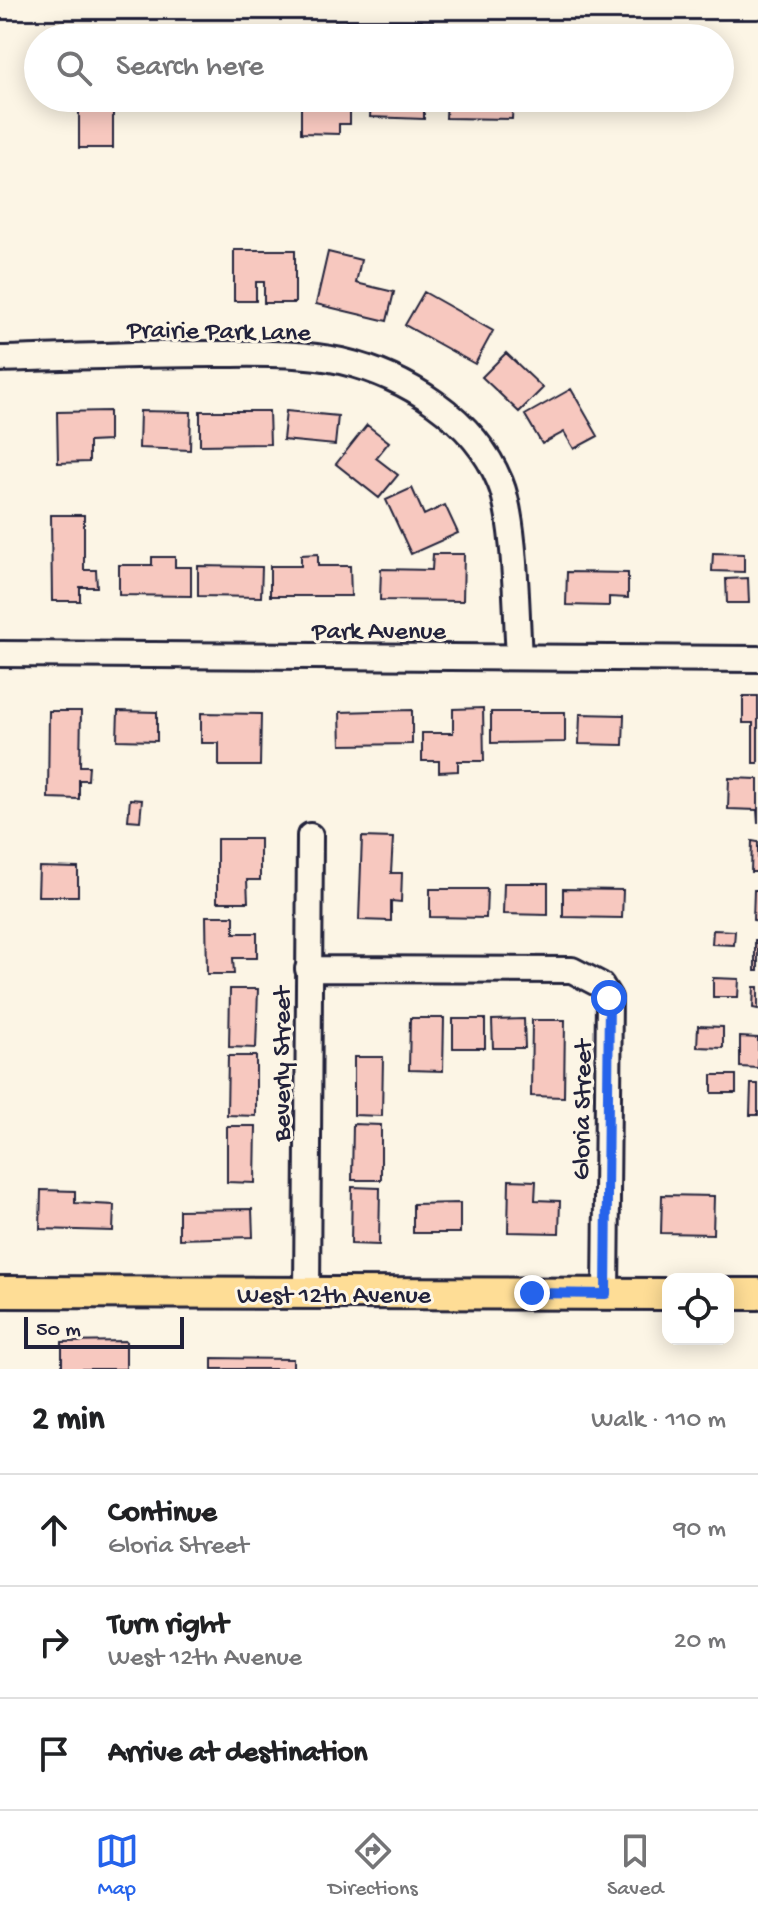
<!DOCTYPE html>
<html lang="en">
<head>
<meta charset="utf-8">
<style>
	:root { --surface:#fff; --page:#f2f2f2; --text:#202124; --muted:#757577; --line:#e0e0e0; --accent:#2563eb }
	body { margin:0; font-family:"Gochi Hand",sans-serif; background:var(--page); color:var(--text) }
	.controls { position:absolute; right:24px; bottom:24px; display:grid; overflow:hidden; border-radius:16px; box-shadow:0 4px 20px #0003 }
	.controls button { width:72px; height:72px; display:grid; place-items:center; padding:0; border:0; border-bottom:2px solid var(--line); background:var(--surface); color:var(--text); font:40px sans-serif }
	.scale { position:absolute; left:24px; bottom:20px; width:160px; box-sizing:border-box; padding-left:8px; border:4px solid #22223b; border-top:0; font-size:22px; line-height:28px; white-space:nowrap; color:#22223b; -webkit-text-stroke:6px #fcf5e5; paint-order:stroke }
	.stop { position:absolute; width:24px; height:24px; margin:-18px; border:6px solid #2563eb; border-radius:50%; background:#fff }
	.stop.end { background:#2563eb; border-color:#fff; box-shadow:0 2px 8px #0008 }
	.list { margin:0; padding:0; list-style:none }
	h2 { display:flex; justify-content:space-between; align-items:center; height:104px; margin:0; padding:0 32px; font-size:34px }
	h2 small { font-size:26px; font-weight:400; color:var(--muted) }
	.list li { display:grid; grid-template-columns:52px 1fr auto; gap:24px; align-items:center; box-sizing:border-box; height:112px; padding:0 32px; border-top:2px solid var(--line) }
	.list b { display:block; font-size:30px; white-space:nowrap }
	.list p { margin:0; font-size:26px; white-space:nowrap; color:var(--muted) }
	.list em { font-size:26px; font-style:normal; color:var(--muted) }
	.icon { flex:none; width:44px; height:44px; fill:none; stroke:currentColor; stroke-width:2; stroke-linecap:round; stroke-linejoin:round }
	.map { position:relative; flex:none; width:758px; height:1369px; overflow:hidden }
	.search { position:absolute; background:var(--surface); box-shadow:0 4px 20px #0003; left:24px; right:24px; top:24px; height:88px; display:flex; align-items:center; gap:20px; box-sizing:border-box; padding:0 28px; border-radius:44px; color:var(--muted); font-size:30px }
	.sheet { height:440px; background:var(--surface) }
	nav { display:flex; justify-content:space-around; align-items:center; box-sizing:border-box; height:112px; border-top:2px solid var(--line); background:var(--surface); font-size:22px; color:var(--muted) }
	nav a { display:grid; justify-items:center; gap:4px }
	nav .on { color:var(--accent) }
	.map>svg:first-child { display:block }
	.building { fill:#f7c8bf; stroke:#22223b; stroke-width:2 }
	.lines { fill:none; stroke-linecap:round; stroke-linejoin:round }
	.minor-casing { stroke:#22223b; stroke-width:30 }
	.major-casing { stroke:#22223b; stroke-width:36 }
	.minor { stroke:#fcf5e5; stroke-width:24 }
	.major { stroke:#fedd96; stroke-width:30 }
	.route { stroke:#2563eb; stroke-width:10 }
	.labels { text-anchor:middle; stroke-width:6; stroke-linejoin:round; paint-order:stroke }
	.street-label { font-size:26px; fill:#22223b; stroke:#fcf5e5 }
</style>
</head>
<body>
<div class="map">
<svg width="758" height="1369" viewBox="0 0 758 1369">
	<rect width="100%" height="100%" fill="#fcf5e5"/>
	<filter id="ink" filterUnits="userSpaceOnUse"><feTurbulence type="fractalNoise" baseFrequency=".0125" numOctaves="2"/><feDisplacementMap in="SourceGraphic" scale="16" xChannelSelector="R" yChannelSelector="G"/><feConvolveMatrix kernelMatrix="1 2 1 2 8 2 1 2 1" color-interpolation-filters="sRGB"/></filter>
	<g filter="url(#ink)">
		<!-- building -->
		<path class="building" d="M79,98H113V148H79Z
			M291,98H350V124H339V134L301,133V100Z
			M381,98H424V119L370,117L371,101H381Z
			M447,98H513L512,119L446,118Z
			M234,250H295V303H264V282H256V301H234Z
			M328,252L361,260L356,283L394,292L387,321L316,304Z
			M424,292L493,331L475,364L405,325Z
			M506,353L543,388L519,412L482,377Z
			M571,389L598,436L574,449L564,432L542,444L525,415Z
			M109,411V441L89,442V462L58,463L57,412Z
			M140,411L191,412L190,450L139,448Z
			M200,411H269L270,444L200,445Z
			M286,411L338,416L335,445L283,440Z
			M367,425L389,442L376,458L398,475L379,498L336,464Z
			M412,488L424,515L445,505L458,533L411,554L386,500Z
			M51,515H84V570H96L97,587H80V601H52Z
			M713,553L744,554V572L712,571Z
			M318,554V566H350L351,596H270V566H301V555Z
			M433,554H464L463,601L380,600L381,569L432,570Z
			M152,557H175V567H191V596L119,595V565H152Z
			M198,566L262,567L261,597L198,596Z
			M567,572L628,573V598L609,597V606L566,605Z
			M748,578L749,603H727L726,579Z
			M743,696H758V763H753V723H743Z
			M483,708L484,761H458V771L439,772V761H422V733H453V709Z
			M412,710V744L341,745L340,712Z
			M49,711H81L80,766H89L88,780H79V799L48,798Z
			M118,711L157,712V741L117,740Z
			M491,712H565V742L491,743Z
			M201,713L261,714L260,766H219V743H201Z
			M580,714L624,715L623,745L579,744Z
			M729,778L758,779V824L757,810L728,809Z
			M130,799L142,800L140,821L128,820Z
			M362,837L393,838L391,873H402L401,902L391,901V921L359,920Z
			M217,839H260V880H247L248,902H217Z
			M752,841L758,842V872H751Z
			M39,867L78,868V896H38Z
			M504,883H548V915L503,914Z
			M430,889H487L486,918L430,917Z
			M563,889L623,890L622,918L563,917Z
			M754,890H758V921L753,920Z
			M206,916H234V933H257V958H233L234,974H207Z
			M713,930L735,931L734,945L712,944Z
			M755,940H758V971H755Z
			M713,978L739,979L738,997H713Z
			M754,987H758V1009L753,1008Z
			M230,989H258L256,1048L229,1047Z
			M410,1018H444L443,1071L409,1070Z
			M453,1019H485V1048H453Z
			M524,1019L525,1048H493L492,1020Z
			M532,1020H565L564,1097L531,1096Z
			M698,1026L723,1027V1048L697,1047Z
			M740,1037L758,1038V1068L740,1067Z
			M228,1056H256V1116L227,1115Z
			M354,1057H383L382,1116L354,1115Z
			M712,1075H736V1093H712Z
			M751,1084H758V1115H750Z
			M353,1124L381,1125V1180H352Z
			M227,1126H256L255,1183L227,1182Z
			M509,1180L536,1181L535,1200L560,1201L559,1233L508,1232Z
			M352,1187L380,1188L379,1245L351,1244Z
			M41,1190L75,1191V1203L114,1205L113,1231L40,1229Z
			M662,1195L714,1196L713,1234L661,1233Z
			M460,1203V1233H413V1204Z
			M252,1209L253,1237L179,1239V1210Z
			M126,1341V1369H62V1342Z
			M212,1358L293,1359V1369H212Z"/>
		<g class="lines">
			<defs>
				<path id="minor" d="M0,6H758
					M0,359C71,357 142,354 213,354C255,354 300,352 341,361C405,376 474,418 500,482C516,520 516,613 519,657
					M0,654L758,659
					M308,969L572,970L601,985L609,998L606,1294
					M307,1293L310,836"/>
				<path id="major" d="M0,1292L668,1294
					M728,1294H758"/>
			</defs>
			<!-- minor casing -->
			<use href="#minor" class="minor-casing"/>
			<!-- major casing -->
			<use href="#major" class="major-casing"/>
			<!-- minor -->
			<use href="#minor" class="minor"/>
			<!-- major -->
			<use href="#major" class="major"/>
		</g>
	</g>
	<g class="lines" filter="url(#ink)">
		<!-- route -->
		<path class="route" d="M532,1293L606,1294L609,998"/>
	</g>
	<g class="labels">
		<!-- street labels -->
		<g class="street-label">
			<text transform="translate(219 329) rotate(1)" y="9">Prairie Park Lane</text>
			<text x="379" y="638">Park Avenue</text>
			<text transform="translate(280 1064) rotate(-90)" y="9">Beverly Street</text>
			<text transform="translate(580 1110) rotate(-89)" y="9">Gloria Street</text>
			<text x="334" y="1302">West 12th Avenue</text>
		</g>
	</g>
</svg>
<div class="controls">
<button><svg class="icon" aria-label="locate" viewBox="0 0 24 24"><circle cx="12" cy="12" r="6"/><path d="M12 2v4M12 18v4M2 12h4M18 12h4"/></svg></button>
</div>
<div class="scale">50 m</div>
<div class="stop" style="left:609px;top:998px"></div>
<div class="stop end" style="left:532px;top:1293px"></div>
<div class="search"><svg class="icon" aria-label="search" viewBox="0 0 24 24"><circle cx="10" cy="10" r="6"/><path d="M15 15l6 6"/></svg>Search here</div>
</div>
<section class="sheet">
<h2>2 min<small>Walk · 110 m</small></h2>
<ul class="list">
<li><svg class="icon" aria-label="ahead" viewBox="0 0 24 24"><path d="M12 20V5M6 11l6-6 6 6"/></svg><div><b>Continue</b><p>Gloria Street</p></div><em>90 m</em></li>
<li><svg class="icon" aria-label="right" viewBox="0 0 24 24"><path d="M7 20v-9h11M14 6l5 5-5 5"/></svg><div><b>Turn right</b><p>West 12th Avenue</p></div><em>20 m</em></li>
<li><svg class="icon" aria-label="arrive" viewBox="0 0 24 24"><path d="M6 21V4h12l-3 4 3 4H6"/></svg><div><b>Arrive at destination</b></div></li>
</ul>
</section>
<nav>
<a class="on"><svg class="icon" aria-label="map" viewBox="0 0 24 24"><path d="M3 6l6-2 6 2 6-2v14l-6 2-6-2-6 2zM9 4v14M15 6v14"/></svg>Map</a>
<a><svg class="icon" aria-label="directions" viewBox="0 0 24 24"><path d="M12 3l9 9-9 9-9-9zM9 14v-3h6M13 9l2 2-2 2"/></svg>Directions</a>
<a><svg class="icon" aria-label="saved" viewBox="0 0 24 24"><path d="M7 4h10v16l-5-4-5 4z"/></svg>Saved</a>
</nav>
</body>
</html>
